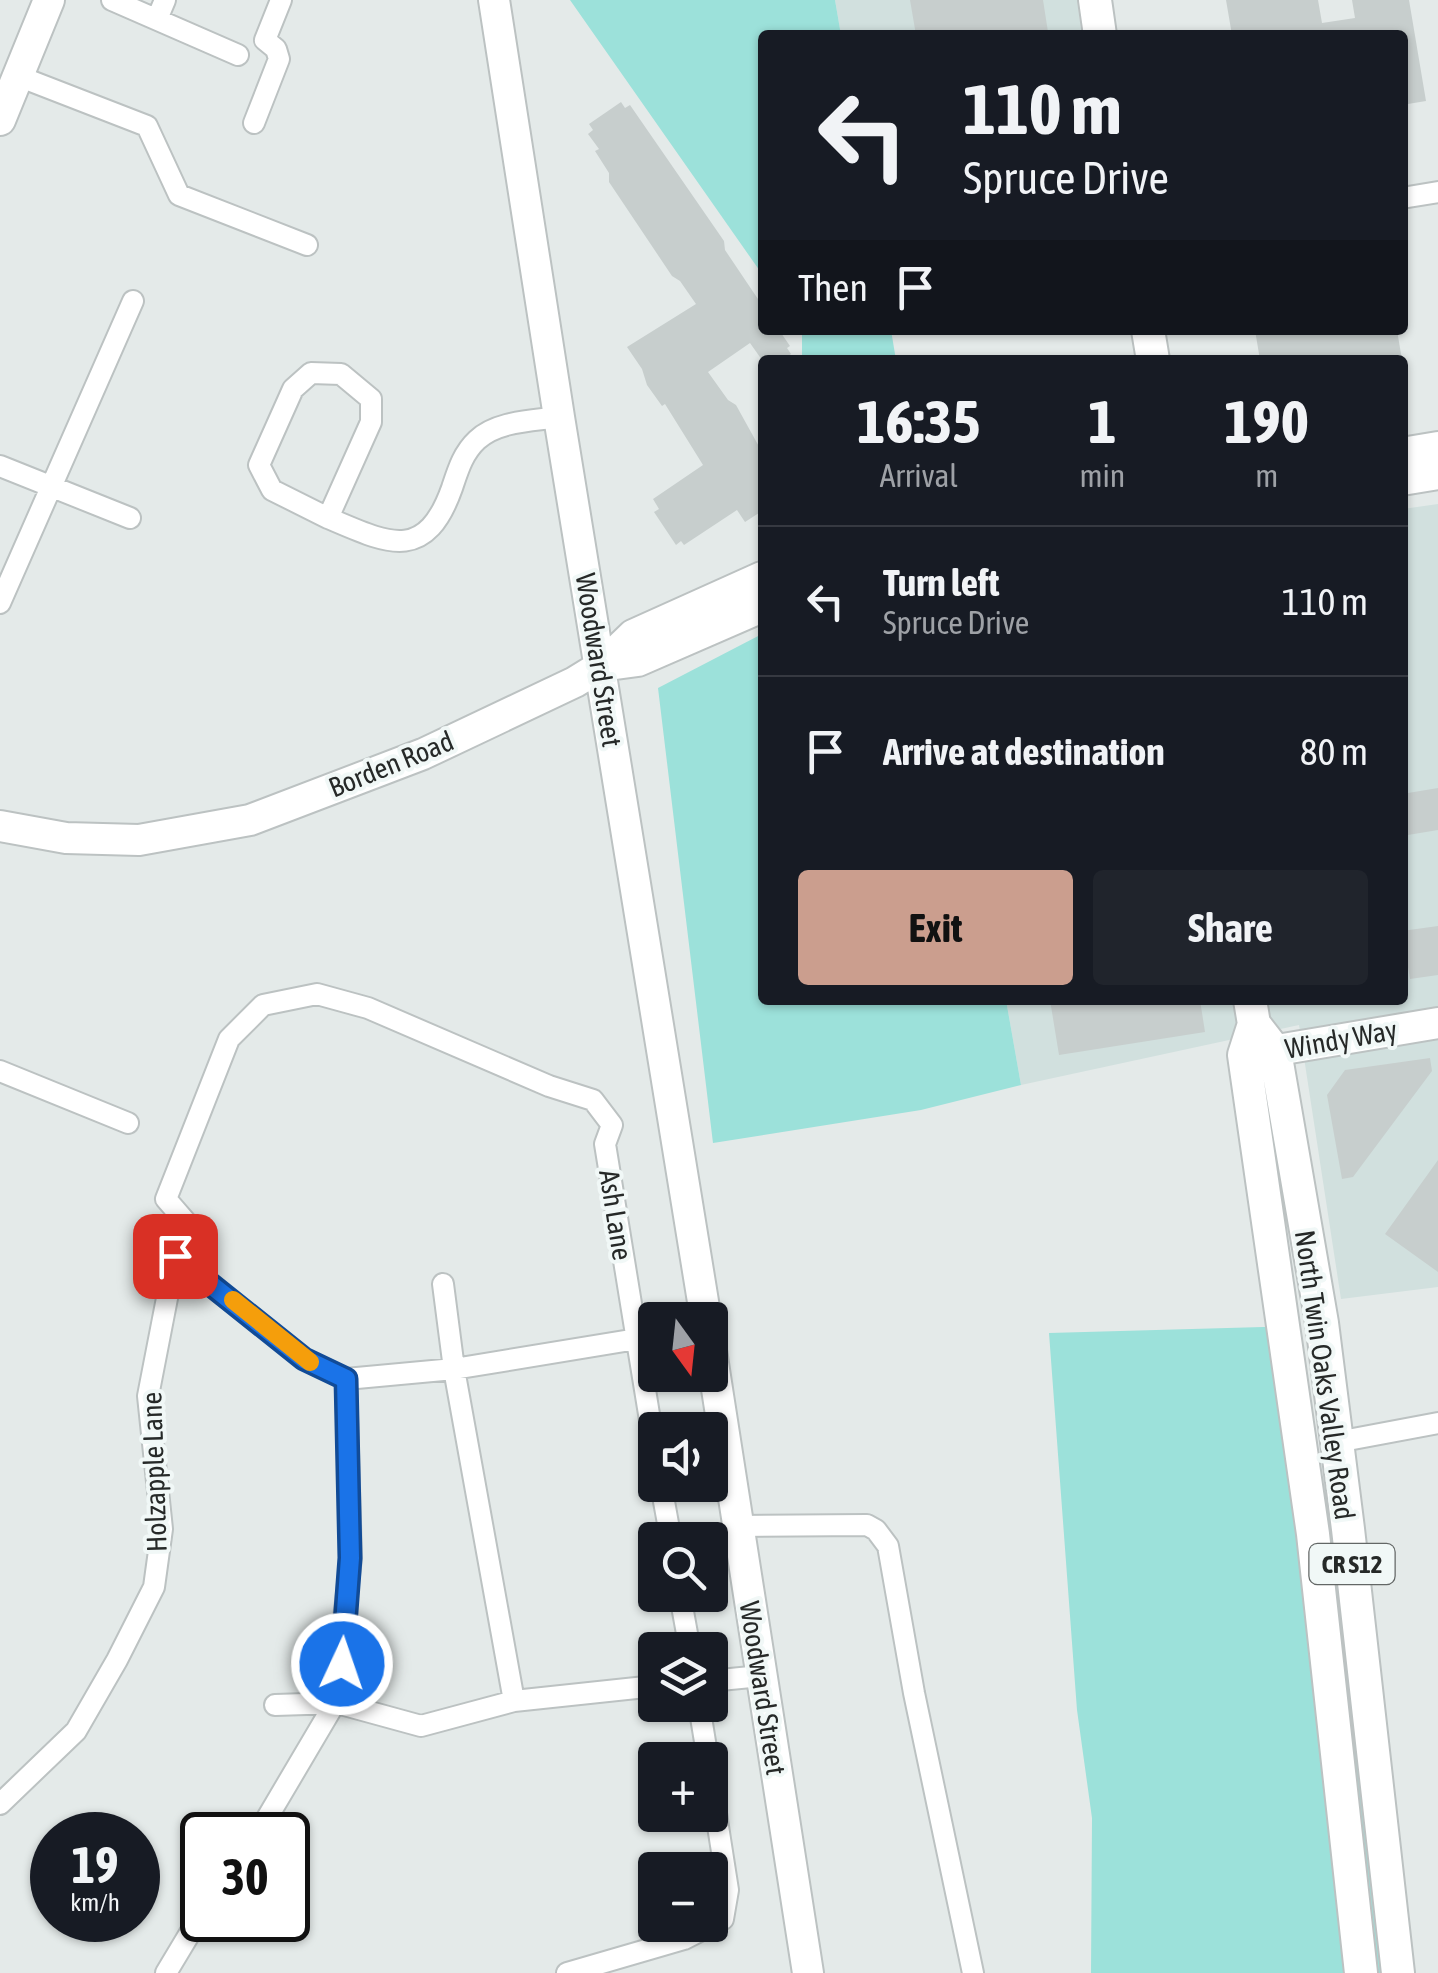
<!DOCTYPE html>
<html lang="en">
<head>
<meta charset="utf-8">
<style>
  :root { --surface:#171b24; --page:#20242c; --text:#f1f3f6; --muted:#9ea1a6; --line:#363941; --accent:#cb9e8e }
  body { margin:0; font-family:"Asap Condensed",sans-serif; background:var(--page); color:var(--text); height:100vh; display:flex; flex-direction:column; font-size:38px; white-space:nowrap }
  * { box-sizing:border-box; margin:0 }
  p { font-size:32px; color:var(--muted) }
  .icon { flex:none; width:55px; height:55px; fill:none; stroke:currentColor; stroke-width:2; stroke-linecap:round; stroke-linejoin:round }
  .map { position:relative; flex:1; overflow:hidden }
  .details { position:absolute; left:758px; top:355px; width:650px; height:650px; display:flex; flex-direction:column; background:var(--surface); border-radius:10px; box-shadow:0 2px 8px #0004 }
  .details>* { flex:none }
  .top-card { position:absolute; left:758px; top:30px; width:650px; height:305px; border-radius:10px; box-shadow:0 2px 8px #0004; background:#171b24; color:var(--text); overflow:hidden }
  .needle { width:65px; rotate:165deg }
  .controls { position:absolute; left:638px; top:1302px; display:grid; gap:20px }
  .controls a { display:grid; place-items:center; width:90px; height:90px; border-radius:10px; background:var(--surface); box-shadow:0 2px 8px #0004; font-size:50px }
  .speed { position:absolute; left:30px; top:1812px; display:flex; gap:20px; font-size:50px; font-weight:700; text-align:center }
  .speed>* { display:grid; place-content:center; width:130px; height:130px; border-radius:50%; background:var(--surface); box-shadow:0 2px 8px #0004; line-height:1 }
  .speed small { font-size:25px; font-weight:400 }
  .speed .limit { border:5px solid #111; border-radius:15px; background:#fff; color:#111 }
  .pin { position:absolute; display:grid; place-items:center; width:85px; height:85px; color:#fff; margin:-42px; border-radius:20px; box-shadow:0 5px 15px #0006 }
  .me { position:absolute; width:110px; margin:-55px; rotate:3deg; stroke-linejoin:round; filter:drop-shadow(0 0 8px #0008) }
  .turn { display:flex; align-items:center; gap:35px; height:210px; padding:0 40px; font-size:45px }
  .turn .icon { width:130px; height:130px; stroke-width:2.5 }
  .turn b { display:block; font-size:70px; line-height:85px }
  .then { display:flex; align-items:center; height:95px; padding:0 40px; background:#0003; gap:20px; font-size:38px }
  .eta { display:flex; justify-content:space-evenly; align-items:center; height:170px; text-align:center }
  .eta b { font-size:60px; font-weight:700; line-height:70px }
  .cta { display:flex; gap:20px; margin-top:auto; padding:20px 40px }
  .cta a { flex:1; height:115px; border-radius:10px; background:var(--accent); color:#111; font-size:40px; font-weight:700; line-height:115px; text-align:center }
  .cta a+a { background:var(--page); color:var(--text) }
  ul { padding:0; list-style:none }
  li { display:flex; align-items:center; gap:30px; height:150px; padding:0 40px; border-top:2px solid var(--line) }
  li div { flex:1 }
  li b { display:block; font-size:38px }
  li em { font-style:normal }
  .map>svg:first-child { display:block }
</style>
</head>
<body>
<div class="map">
<svg width="1438" height="1973" viewBox="0 0 1438 1973">
  <rect width="100%" height="100%" fill="#e4eae9"/>
  <path fill="#d1e0de" d="M835,0H1077L1082,35H841Z
    M1438,504V1287L1341,1299L1299,1025L1021,1085L1006,1000H1402L1403,509Z"/>
  <path fill="#9ce1da" d="M570,0H835L841,35H762V274Z
    M802,330H891L896,360H802Z
    M762,634V1000H1006L1021,1085L921,1110L713,1143L658,688Z
    M1294,1326L1393,1973H1091L1092,1818L1077,1710L1049,1333Z"/>
  <path fill="#c7cecd" d="M910,0H1043L1048,32L916,35Z
    M1226,0H1318L1322,23L1355,18L1352,0H1409L1426,101L1402,105V35H1232Z
    M621,102L625,108L630,105L724,241L725,250L762,305V330H779L790,346L787,348L791,354L783,360H762L750,343L708,372L728,400L736,405L762,452V511L745,522L737,510L684,545L681,541L676,545L654,512L659,509L653,499L703,465L665,404L662,406L647,385L642,369L627,347L696,304L680,281L672,276L609,182V173L595,151L599,149L588,134L593,130L589,124Z
    M1255,330H1397L1402,360H1260Z
    M1438,788V830L1402,836V794Z
    M1438,926V975L1410,979L1402,931Z
    M1050,1000H1200L1205,1032L1059,1055Z
    M1430,1058L1432,1071L1353,1177L1342,1179L1327,1095L1345,1070Z
    M1438,1160V1272L1385,1234Z"/>
  <g fill="none" stroke-linecap="round" stroke-linejoin="round">
    <defs>
      <path id="street" d="M112,0L238,55
        M157,19L165,0
        M18,76L147,126L179,195L307,245
        M254,123L279,59L276,49L265,40L281,0
        M1402,198L1438,192
        M311,373L341,374L371,399V422L328,518L272,490L259,465L293,389Z
        M0,466L130,518
        M328,518C387,543 425,564 452,488C458,470 463,453 477,440C497,421 532,421 559,417
        M0,603L133,301
        M0,1071L128,1123
        M175,1257L304,1359L346,1379L454,1369L655,1336
        M443,1284L454,1369L514,1701
        M1337,1442L1438,1423
        M661,1485L671,1540
        M737,1526L867,1525L876,1530L888,1546L914,1693L973,1973
        M680,1595L690,1650
        M710,1681L761,1676
        M275,1705L337,1703L421,1726L514,1701L655,1686
        M699,1705L708,1760
        M0,1804L76,1731L117,1660L154,1587L162,1529L148,1396L175,1257L192,1229L166,1199L229,1039L263,1005L317,994L368,1008L549,1086L593,1100L612,1125L605,1144L655,1451
        M257,1835L342,1691V1636L351,1558L346,1379
        M166,1973L202,1913
        M567,1973L684,1939L723,1919L728,1890L710,1775"/>
      <path id="secondary" d="M494,0L559,417L706,1320
        M0,120L49,0
        M1402,453L1438,447
        M1402,480L1438,474
        M601,666L633,635L762,577
        M0,826L66,838L139,840L250,820L423,754L575,682L601,666L638,661L762,607
        M1254,1054L1438,1023
        M710,1344L808,1973"/>
      <path id="primary" d="M1095,0L1100,35
        M1148,330L1153,360
        M1250,1000L1254,1024L1275,1051L1322,1323L1348,1529L1398,1973
        M1254,1024L1244,1055L1313,1534L1361,1973"/>
    </defs>
    <use href="#street" stroke="#bcc2c2" stroke-width="24"/>
    <use href="#secondary" stroke="#bcc2c2" stroke-width="34"/>
    <use href="#primary" stroke="#bcc2c2" stroke-width="36"/>
    <use href="#street" stroke="#fff" stroke-width="20"/>
    <use href="#secondary" stroke="#fff" stroke-width="30"/>
    <use href="#primary" stroke="#fff" stroke-width="32"/>
  </g>
  <g fill="none" stroke-linecap="round" stroke-linejoin="round">
    <defs>
      <path id="route" d="M175,1256L304,1359L346,1379L350,1558L342,1664"/>
    </defs>
    <use href="#route" stroke="#114b97" stroke-width="25"/>
    <use href="#route" stroke="#1a73e8" stroke-width="18"/>
    <path stroke="#f59e0b" stroke-width="18" d="M233,1300L310,1362"/>
  </g>
  <g text-anchor="middle" stroke-width="8" stroke-linejoin="round" paint-order="stroke">
    <rect fill="#f1f8f7" stroke="#636766" stroke-width="2.5" x="1309.5" y="1544" width="85" height="40" rx="8"/>
    <g font-size="25" font-weight="bold" fill="#262928">
      <text x="1352" y="1573">CR S12</text>
    </g>
    <g font-size="28" fill="#262928" stroke="#f1f8f7">
      <text transform="translate(599 660) rotate(81)" y="10">Woodward Street</text>
      <text transform="translate(391 764) rotate(-22)" y="10">Borden Road</text>
      <text transform="translate(1341 1039) rotate(-10)" y="10">Windy Way</text>
      <text transform="translate(616 1215) rotate(81)" y="10">Ash Lane</text>
      <text transform="translate(1325 1375) rotate(82)" y="10">North Twin Oaks Valley Road</text>
      <text transform="translate(154 1472) rotate(-92)" y="10">Holzapple Lane</text>
      <text transform="translate(763 1688) rotate(81)" y="10">Woodward Street</text>
    </g>
  </g>
</svg>
<div class="controls">
<a><svg class="needle" viewBox="-14 -14 28 28"><path d="M0-13l5 13h-10z" fill="#e53935"/><path d="M0 13l5-13h-10z" fill="#9ea1a6"/></svg></a>
<a><svg class="icon" aria-label="sound" viewBox="0 0 24 24"><path d="M4 9h4l5-4v14l-5-4H4zM17 9q2 3 0 6"/></svg></a>
<a><svg class="icon" aria-label="search" viewBox="0 0 24 24"><circle cx="10" cy="10" r="6"/><path d="M15 15l6 6"/></svg></a>
<a><svg class="icon" aria-label="layers" viewBox="0 0 24 24"><path d="M12 4l9 5-9 5-9-5zM3 14l9 5 9-5"/></svg></a>
<a>+</a>
<a>−</a>
</div>
<div class="speed"><div>19<small>km/h</small></div><div class="limit">30</div></div>
<div class="pin" style="left:175px;top:1256px;background:#d93025"><svg class="icon" aria-label="arrive" viewBox="0 0 24 24"><path d="M6 21V4h12l-3 4 3 4H6"/></svg></div>
<svg class="me" style="left:342px;top:1664px" viewBox="-20 -20 40 40"><circle r="17" fill="#1a73e8" stroke="#fff" stroke-width="3"/><path d="M0-11L8 9 0 5-8 9z" fill="#fff"/></svg>
<div class="top-card">
<div class="turn"><svg class="icon" aria-label="left" viewBox="0 0 24 24"><path d="M17 20v-9H6M10 6l-5 5 5 5"/></svg><div><b>110 m</b>Spruce Drive</div></div>
<div class="then">Then<svg class="icon" aria-label="arrive" viewBox="0 0 24 24"><path d="M6 21V4h12l-3 4 3 4H6"/></svg></div>
</div>
<section class="details">
<div class="eta">
<div><b>16:35</b><p>Arrival</p></div>
<div><b>1</b><p>min</p></div>
<div><b>190</b><p>m</p></div>
</div>
<ul>
<li><svg class="icon" aria-label="left" viewBox="0 0 24 24"><path d="M17 20v-9H6M10 6l-5 5 5 5"/></svg><div><b>Turn left</b><p>Spruce Drive</p></div><em>110 m</em></li>
<li><svg class="icon" aria-label="arrive" viewBox="0 0 24 24"><path d="M6 21V4h12l-3 4 3 4H6"/></svg><div><b>Arrive at destination</b></div><em>80 m</em></li>
</ul>
<div class="cta"><a>Exit</a><a>Share</a></div>
</section>
</div>
</body>
</html>
